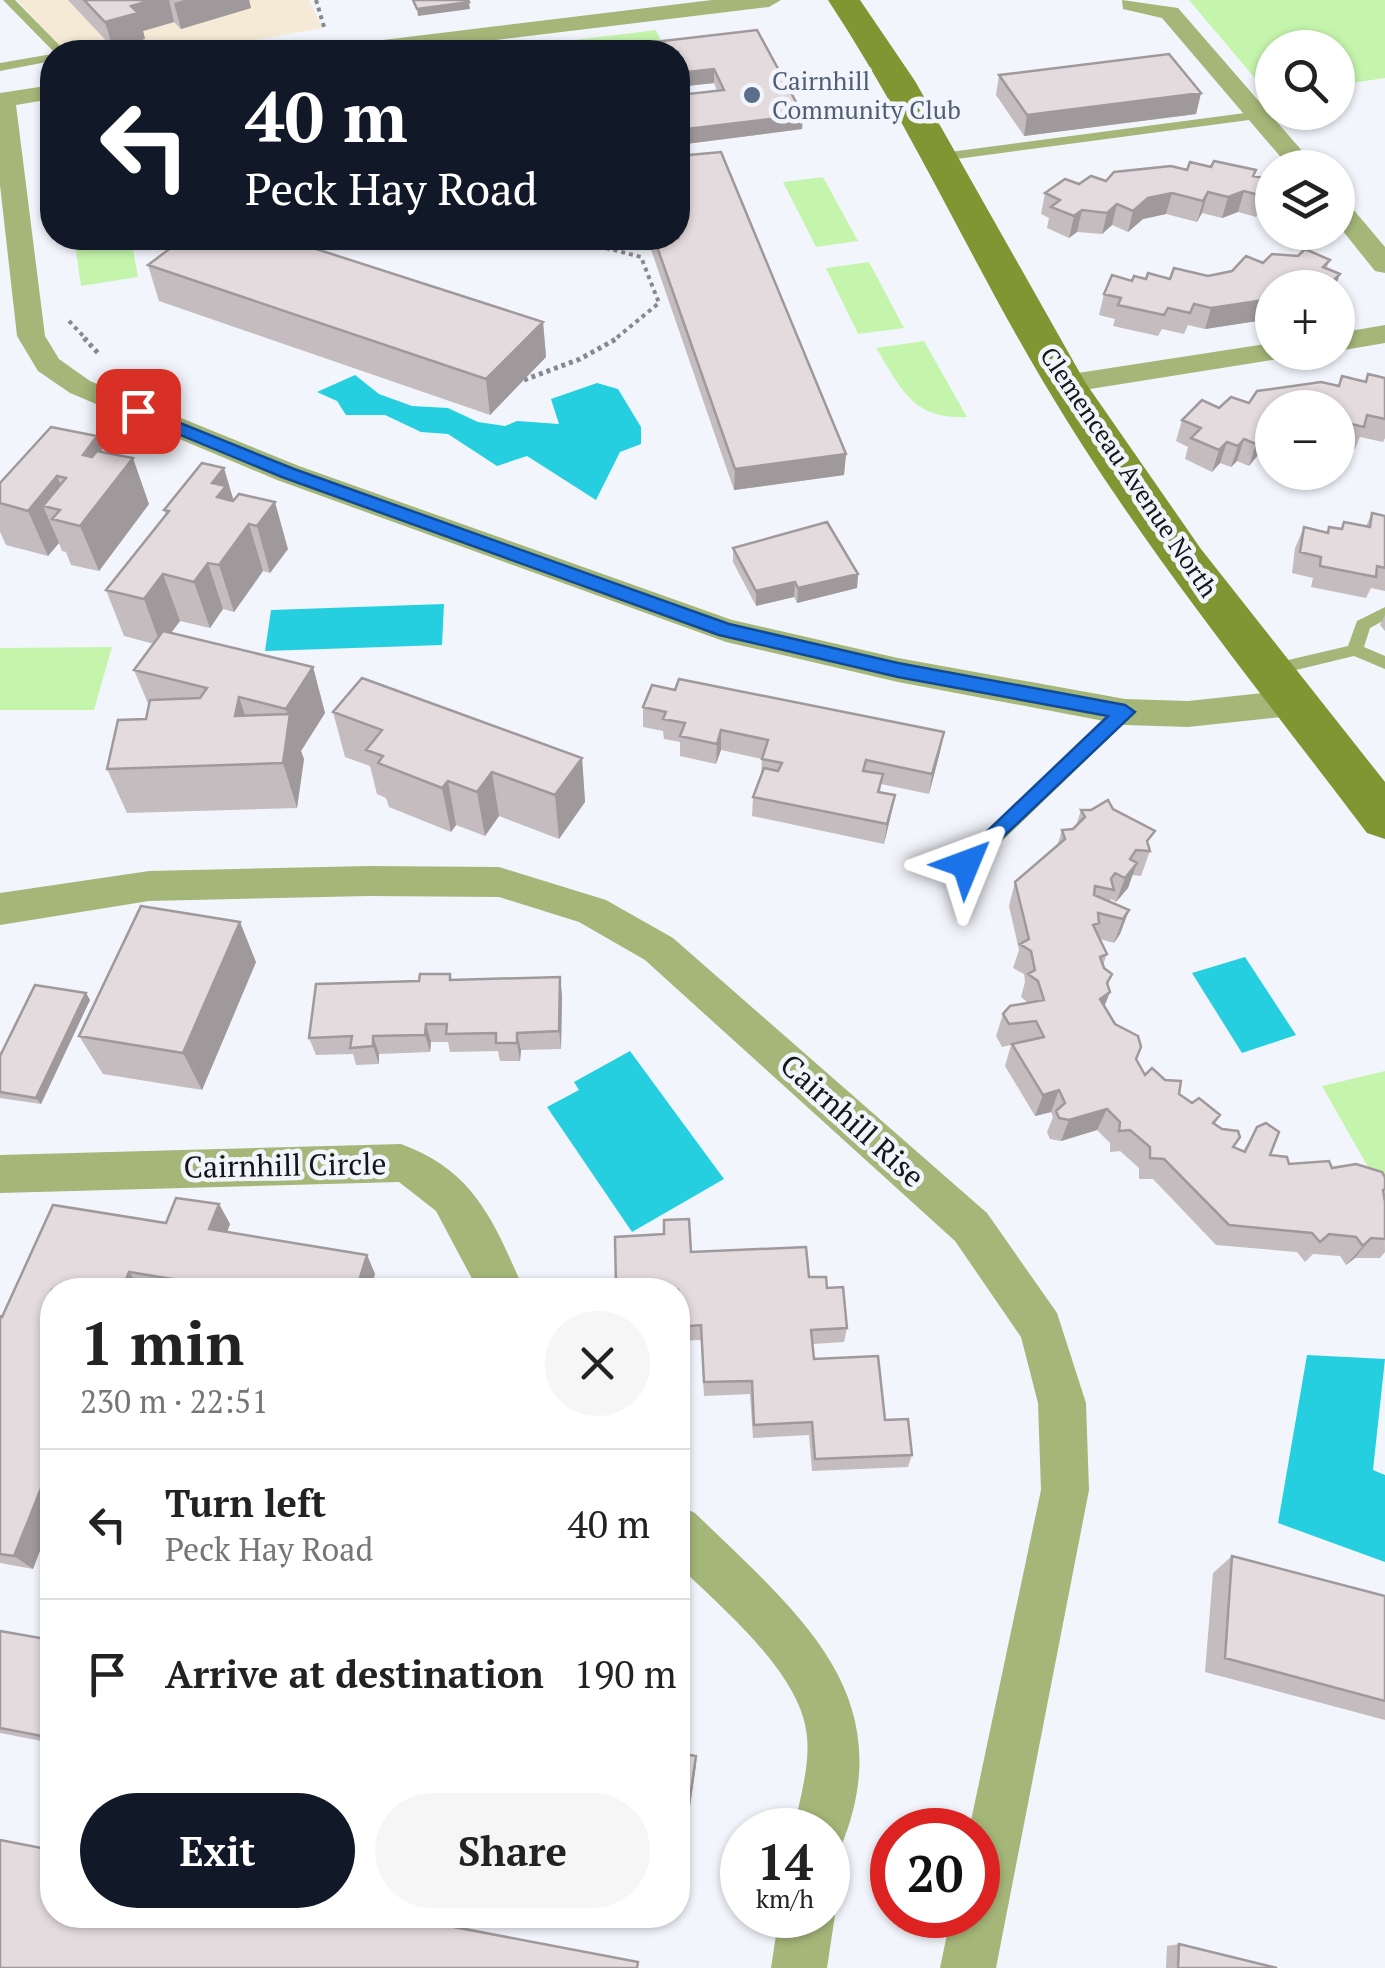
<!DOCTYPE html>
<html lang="en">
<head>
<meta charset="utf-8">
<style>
  :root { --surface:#fff; --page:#f6f6f6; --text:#222; --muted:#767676; --line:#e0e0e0; --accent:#111827 }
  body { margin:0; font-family:"PT Serif",serif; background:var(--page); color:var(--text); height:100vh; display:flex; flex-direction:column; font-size:38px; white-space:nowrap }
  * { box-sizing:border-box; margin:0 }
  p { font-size:32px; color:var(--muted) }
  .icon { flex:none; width:55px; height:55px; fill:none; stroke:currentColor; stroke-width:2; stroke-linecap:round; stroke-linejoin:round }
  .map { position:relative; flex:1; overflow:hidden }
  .details { position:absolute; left:40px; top:1278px; width:650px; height:650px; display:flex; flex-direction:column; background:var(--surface); border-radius:40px; box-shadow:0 2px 8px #0004 }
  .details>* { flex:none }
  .guide { position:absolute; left:40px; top:40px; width:650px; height:210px; border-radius:40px; box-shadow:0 2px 8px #0004; background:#111827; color:#fff; overflow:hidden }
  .fabs { position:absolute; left:1255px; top:30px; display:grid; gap:20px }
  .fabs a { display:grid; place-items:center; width:100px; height:100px; border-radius:50%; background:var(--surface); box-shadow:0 2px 8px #0004; font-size:50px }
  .speed { position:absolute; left:720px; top:1808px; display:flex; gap:20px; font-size:50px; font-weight:700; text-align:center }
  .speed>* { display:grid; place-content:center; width:130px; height:130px; border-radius:50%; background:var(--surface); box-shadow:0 2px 8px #0004; line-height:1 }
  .speed small { font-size:25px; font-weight:400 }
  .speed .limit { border:15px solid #d22; background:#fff; color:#111 }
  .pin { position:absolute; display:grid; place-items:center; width:85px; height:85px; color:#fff; margin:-42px; border-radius:20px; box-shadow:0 5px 15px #0006 }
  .me { position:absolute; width:110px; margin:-55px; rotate:46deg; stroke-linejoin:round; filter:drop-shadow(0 0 8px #0008) }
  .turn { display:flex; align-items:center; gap:35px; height:210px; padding:0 40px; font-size:45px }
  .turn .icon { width:130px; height:130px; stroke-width:2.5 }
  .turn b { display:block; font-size:70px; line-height:85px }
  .round { display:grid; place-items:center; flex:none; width:105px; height:105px; border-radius:52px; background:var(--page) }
  .headline { display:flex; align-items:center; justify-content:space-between; height:170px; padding:0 40px }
  h1 { font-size:60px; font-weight:800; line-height:75px }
  .primary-button { display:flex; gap:20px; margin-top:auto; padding:20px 40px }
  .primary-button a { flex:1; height:115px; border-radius:60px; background:var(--accent); color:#fff; font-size:40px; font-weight:800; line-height:115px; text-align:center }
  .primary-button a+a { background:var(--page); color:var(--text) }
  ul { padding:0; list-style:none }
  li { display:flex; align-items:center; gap:30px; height:150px; padding:0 40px; border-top:2px solid var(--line) }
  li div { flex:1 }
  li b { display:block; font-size:38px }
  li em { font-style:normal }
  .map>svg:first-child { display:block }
</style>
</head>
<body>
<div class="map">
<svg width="1385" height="1968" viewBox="0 0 1385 1968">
  <rect width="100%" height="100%" fill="#f3f5fc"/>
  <path fill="#f5ead5" d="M17,0H309L323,28L185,52H65Z"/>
  <path fill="#c5f5ac" d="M1189,0H1385V78L1338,85V48H1272L1269,95Z
    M656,30L666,52H546L542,44Z
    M823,177L858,241L816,247L783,182Z
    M74,238H131L138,277L81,286Z
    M869,262L904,328L858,334L826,268Z
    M924,341L967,417C912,420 901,388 876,348Z
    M112,647L94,710H0V648Z
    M1385,1071V1197L1322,1086Z"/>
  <path fill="#26cfdf" d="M355,375L379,394L412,406L448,408L478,422L505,426L517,421L559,424L551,399L597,383L618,389L641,427V444L620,452L596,500L527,456L497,466L448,434L421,432L385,415H346L337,401L317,392Z
    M444,604L442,645L265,651L271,610Z
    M1245,957L1296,1035L1242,1053L1192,973Z
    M630,1051L724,1179L632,1232L547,1107L579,1090L574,1082Z
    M1307,1355L1385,1359L1373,1470L1385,1475V1562L1278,1523Z"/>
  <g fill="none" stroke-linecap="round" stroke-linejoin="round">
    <path stroke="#87898d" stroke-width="4" stroke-dasharray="4 4" stroke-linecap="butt" d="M316,0L325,30
      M254,52L307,45
      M567,238L641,257L659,303L614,340
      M69,321L87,340"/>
    <path stroke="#87898d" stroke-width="5" stroke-dasharray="4 4" stroke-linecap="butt" d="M84,338L98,353
      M524,380L580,359L618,338"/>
    <path fill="#a5b679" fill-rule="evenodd" d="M3,0H15L66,52H54Z
      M52,54V61L0,71V63Z
      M1260,111L1266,115L1264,118L942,161L936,157L942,153Z
      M1385,607V620L1370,628L1364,647L1385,656V669L1354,656L1267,677L1258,671L1267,665L1348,646L1357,621Z
      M1125,706L1134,712L1131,717L973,869H959L957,864L959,859L1119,707Z"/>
    <path fill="#a5b679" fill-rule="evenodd" d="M712,0H781L769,7L397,52H330L342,45Z
      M1122,0L1178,8L1317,168H1290L1162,18L1123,9Z
      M52,85V99L16,105L45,336L59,359L90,381L299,466L732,620L898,658L1125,699L1188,701L1291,690L1303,694L1309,703L1303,712L1291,716L1188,727L1125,725L898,682L726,642L277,480L70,393L38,371L17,336L0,185V93Z
      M1338,200L1347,202L1385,247V273L1375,271L1338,225Z
      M1385,325V343L1338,351V333Z
      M1272,343V352H1288L1284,358L1065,393L1050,384L1065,375Z
      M369,866L499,867L606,900L673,938L987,1213L1057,1313L1086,1403L1089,1490L996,1968H940L951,1915H978V1830H969L1041,1490L1038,1403L1021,1337L955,1241L645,960L579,922L499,897L369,896L149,901L0,925V893L149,871Z
      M401,1144C475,1171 494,1222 524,1290H478L436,1211L399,1182L0,1193V1155Z
      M678,1505L695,1513C795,1611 905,1694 840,1849L828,1855V1830H794C799,1800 810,1768 807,1737C802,1673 721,1608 678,1565Z
      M828,1897L835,1915L827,1968H771L779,1915H828Z"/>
    <path fill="#7f9633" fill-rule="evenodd" d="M828,0H860L915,81L1085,382L1201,549L1385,782V839L1367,833C1256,686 1138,542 1044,383C969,257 909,123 828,0Z"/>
  </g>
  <path fill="#c4bcbf" d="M68,0H249L251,8L181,29L174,22L143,31L145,39L113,48Z
    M757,30L803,115L802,129L678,145V89L680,95L717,91L714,83L678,87Z
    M999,75L1201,93L1196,114L1024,136L996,95Z
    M1211,167L1256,170L1254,176L1270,179L1256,217L1238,212L1222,218L1202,213L1197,222L1166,214L1143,219L1128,232L1112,225L1102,234L1077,232L1069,238L1047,228L1049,218L1041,214L1045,193L1079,184Z
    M647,238H678L846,454L844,475L734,490Z
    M1330,260L1326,269L1335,288H1272V310L1264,320L1205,329L1188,325L1184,334L1162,329L1158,336L1113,326L1115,319L1099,315L1104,294L1132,281L1208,276L1263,263Z
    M148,265L543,322L546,357L490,415L159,301Z
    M1342,376L1365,382L1385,378V438L1383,442L1360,437L1355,449L1338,444V408H1272V461L1258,455L1249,466L1237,461L1231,467L1220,463L1212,472L1185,459L1188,447L1176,441L1182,420L1249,403L1338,386Z
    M97,436L103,452L149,504L99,571L71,565L66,552L62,551L59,543L48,556L6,545L0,532V483Z
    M234,500L288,549L270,573L263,571L234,612L223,609L210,628L180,621L171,633L313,667L325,713L301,751L304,759L297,808L127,813L107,769L146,719L149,706L134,670L154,644L124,636L106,590L166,515L164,510Z
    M1372,513L1385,516V591L1371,588L1366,598L1311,587L1313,578L1292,573L1295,548L1304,527L1326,532L1329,527L1341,529L1344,522L1366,526Z
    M733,548L858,574L857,588L797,603L794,597L756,606L733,562Z
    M1385,615V631L1380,625Z
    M643,707L940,752L929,794L881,784L880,793L895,795L884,844L752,816L753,797L761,777L762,759L721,750L716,764L680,756V742L664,739L663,731L643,727Z
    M333,712L582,758L585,802L559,839L499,816L485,836L456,825L451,832L389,807L386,798L377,794L370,766L345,757Z
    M1113,809L1149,848L1150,851L1141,876L1132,875L1128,888L1116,902L1111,899L1110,902L1129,910L1120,934L1114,943L1100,939L1107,954L1103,965L1108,985L1104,1006L1145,1075L1192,1103L1220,1115L1215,1124L1234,1147L1243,1151L1257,1127L1270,1155L1289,1164L1332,1168L1385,1190L1384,1192L1385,1252L1380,1258H1355L1346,1265L1340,1256L1313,1254L1305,1262L1297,1252L1216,1245L1153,1179H1139V1168L1120,1151L1110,1152V1143L1097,1130L1061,1141L1050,1139L1047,1132L1053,1117L1051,1112L1035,1116L1005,1066L1011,1045L1002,1047L996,1036L1003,1014L1028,1003L1021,997L1025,982L1024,974L1013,968L1019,950L1009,906L1015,882L1057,847L1062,830L1073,829L1076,826L1081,810Z
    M256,962L202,1090L103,1074L79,1036Z
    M450,974L452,980L560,977L562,996L561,1049L521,1050L520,1061H500L498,1051L450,1052L448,1042H431L430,1052L379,1054V1064L356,1065L353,1054L316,1055L309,1038L419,981Z
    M86,993L90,1000L41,1104L0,1098V1056Z
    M219,1204L230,1224L227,1232L367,1255L375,1274L370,1290H52V1519L33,1569L0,1563V1316L2,1317L166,1223Z
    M615,1237L809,1277L827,1288L847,1328L844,1342L813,1344L814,1359L885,1420L912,1455L908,1467L812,1471L809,1435L753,1438L750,1394L704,1396L701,1340L678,1341V1290H616Z
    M1232,1556L1385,1596V1720L1205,1672L1213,1573Z
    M0,1631L52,1640V1743L0,1733Z
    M1179,1944L1277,1968H1166L1167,1946Z"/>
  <path fill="#a0999b" d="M152,0H169L174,22L143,31L145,39L113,48L105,22L131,6Z
    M184,0H249L251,8L181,29L174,3Z
    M469,2L470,9L418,16L417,9Z
    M714,69V83L678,87V73Z
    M1201,93L1196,114L1024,136L1027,115Z
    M803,115L802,129L678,145V130Z
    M1270,179L1264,201L1256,217L1263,196Z
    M1244,191L1238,212L1222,218L1228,197Z
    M1208,192L1202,213L1197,222L1203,201Z
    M1172,193L1166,214L1143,219L1128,232L1133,211L1148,198Z
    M1117,204L1112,225L1102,234L1107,213Z
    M1082,210L1077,232L1069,238L1074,216Z
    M1340,274L1335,288H1326Z
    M1272,298V310L1264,320L1205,329L1211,308Z
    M543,322L546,357L490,415L486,379Z
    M1266,433L1258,455L1249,466L1256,444Z
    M97,436L114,482L133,458L149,504L99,571L80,526L83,455Z
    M1244,439L1237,461L1231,467L1238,446Z
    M1227,442L1220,463L1212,472L1219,450Z
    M846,454L844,475L734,490L735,469Z
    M224,468L238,515L231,544L212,483Z
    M57,476L76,522L60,510L43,506L59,543L48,556L28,511Z
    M275,502L288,549L270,573L257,526Z
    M249,524L263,571L234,612L219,565Z
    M208,563L223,609L210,628L194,582Z
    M163,574L180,621L161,646L144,599Z
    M858,574L857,588L797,603L798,588Z
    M795,582L794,597L756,606V591Z
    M313,667L325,713L301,751L304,759L297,808L283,763L289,720L286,709Z
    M239,697L254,742L235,716Z
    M721,730V750L716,764L717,744Z
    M944,732L940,752L929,794L932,774Z
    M582,758L585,802L559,839L555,795Z
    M492,772L499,816L485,836L477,792Z
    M448,781L456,825L451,832L442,788Z
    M895,795L891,815L884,844L887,824Z
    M1137,863L1128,888L1116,902L1125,878Z
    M1129,910L1120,934L1114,943L1123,919Z
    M240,922L256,962L202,1090L183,1053Z
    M1112,974L1103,997L1110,992L1101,1015L1091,1022Z
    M560,977L562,996L561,1049L559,1031Z
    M86,993L90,1000L41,1104L36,1098Z
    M426,1024L431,1042L430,1052L425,1035Z
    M517,1033L521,1050L520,1061L517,1043Z
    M373,1036L379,1054V1064L373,1046Z
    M1059,1090L1051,1112L1035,1116L1043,1095Z
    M1107,1109L1097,1130L1061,1141L1069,1120Z
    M219,1204L230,1224L221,1249L209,1229Z
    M1371,1238L1355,1258L1346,1265L1363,1246Z
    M367,1255L375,1274L370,1290H356Z
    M129,1272L142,1290H122Z
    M52,1461V1519L33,1569L14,1556Z
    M696,1756V1764L682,1860V1854Z"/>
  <path fill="#e4dbde" stroke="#a0999b" stroke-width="2.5" d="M84,0H152L131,6L138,13L105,22Z
    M413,0H468L469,2L417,9Z
    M757,30L803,115L678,130V89L680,95L724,90L714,69L678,73V52H568Z
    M1169,54L1201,93L1027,115L999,75Z
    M721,152L846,454L735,469L654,238H678V156Z
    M1214,161L1256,170L1253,176L1270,179L1263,196L1244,191L1228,197L1208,192L1203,201L1172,193L1148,198L1133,211L1117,204L1107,213L1082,210L1074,216L1051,207L1060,200L1045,193L1065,179L1079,184L1091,176L1106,181L1114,172L1171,166L1187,170L1190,162L1211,167Z
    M184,238H282L543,322L486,379L148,265Z
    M1305,249L1330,260L1323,267L1340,274L1326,288H1314L1307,285L1304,288H1272L1271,299L1211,308L1194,304L1190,313L1168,308L1164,315L1118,305L1121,298L1104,294L1112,275L1132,281L1134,276L1146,279L1148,273L1170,279L1174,268L1208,276L1232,271L1246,256L1263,263L1272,254L1298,256Z
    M1368,374L1385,378V419L1367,415L1364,427L1338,421V408H1272V436L1266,433L1256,444L1244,439L1238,446L1227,442L1219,450L1191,438L1201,428L1182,420L1202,400L1219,408L1231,397L1249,403L1257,391L1321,382L1339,386L1342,376L1366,382Z
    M51,427L97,436L83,455L92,457L97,451L133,458L80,526L52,519L60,510L43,506L66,478L57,476L28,511L0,503V483Z
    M202,463L224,468L212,483L226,486L217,497L233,501L239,494L275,502L257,526L249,524L219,565L208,563L194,582L163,574L144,599L106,590L169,511L164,510Z
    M1372,513L1385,516V568L1377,566L1376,577L1320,566L1321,557L1300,552L1304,527L1328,533L1329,527L1342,529L1344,522L1370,527Z
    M827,522L858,574L798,588L795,582L756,591L733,548Z
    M163,631L313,667L286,709L239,697L235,716L290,714L283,763L107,769L118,720L146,719L150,700L200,698L207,688L134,670Z
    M362,678L582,758L555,795L492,772L477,792L448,781L442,788L378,763L383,756L366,750L382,730L333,712Z
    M679,679L944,732L932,774L866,760L863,771L883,774L878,792L895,795L887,824L753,797L764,768L778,771L782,763L762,759L768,740L721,730L717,744L680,736L685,723L663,719L666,712L643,707L652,685L675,690Z
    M1108,800L1113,809L1155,831L1147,841L1150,851L1136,850L1130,859L1137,863L1125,878L1115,873L1111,879L1114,890L1095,886L1094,895L1129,910L1123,919L1098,913L1099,923L1093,925L1107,954L1100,957L1104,968L1112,974L1107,983L1110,992L1100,999L1115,1024L1138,1036L1141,1047L1136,1059L1145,1075L1152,1068L1165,1080L1181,1081L1179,1094L1192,1103L1199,1098L1220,1115L1213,1123L1222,1129L1238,1131L1240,1137L1233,1147L1245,1152L1257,1127L1266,1123L1279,1132L1270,1155L1287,1157L1289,1164L1329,1161L1332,1168L1356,1164L1382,1172L1385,1177V1189L1383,1190L1385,1202V1239L1371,1238L1363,1246L1356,1237L1329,1234L1320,1242L1312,1233L1229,1225L1164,1159L1150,1158V1147L1130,1130L1119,1131L1120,1122L1107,1109L1069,1120L1059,1118L1056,1111L1065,1103L1059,1090L1043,1095L1012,1044L1044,1037L1036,1021L1009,1024L1003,1014L1010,1006L1044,1000L1038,981L1028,974L1035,970L1031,951L1020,944L1029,939L1015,882L1065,839L1062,830L1073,829L1085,817L1081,810H1091Z
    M141,906L240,922L183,1053L79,1036Z
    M420,974H450V980L560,977L559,1031L517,1033V1043H496V1033L446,1034L447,1024H426L425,1035L373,1036V1046L350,1048L352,1036L309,1038L316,984L419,981Z
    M35,985L86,993L36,1098L0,1092V1056Z
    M176,1198L219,1204L209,1229L367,1255L356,1290H239L129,1272L122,1290H52V1461L14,1556L0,1554V1316L2,1317L53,1205L166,1223Z
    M689,1219L691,1252L806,1247L809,1277H826L827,1288L843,1287L847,1328L811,1330L814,1359L878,1356L885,1420L908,1419L912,1455L815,1459L812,1422L754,1425L752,1381L704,1382L701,1325L678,1327V1290H649V1283L616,1286L615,1237L664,1234V1220Z
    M1232,1556L1385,1596V1701L1225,1658Z
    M0,1631L52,1640V1738L0,1728Z
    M678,1753L696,1756L682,1854H678Z
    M0,1840L52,1850V1915H391L638,1962L637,1968H0Z
    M1179,1944L1277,1968H1178Z"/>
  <path fill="#1a73e8" stroke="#114b97" stroke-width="2.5" d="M138,406L294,469L729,624L898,663L1125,705L1135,712L966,872L955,864L959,858L1108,716L898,677L719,635L282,477L132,415L129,411Z"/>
  <circle fill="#5c6f8a" stroke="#f3f5fc" stroke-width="4" cx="752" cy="95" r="10"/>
  <g text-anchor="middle" stroke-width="9" stroke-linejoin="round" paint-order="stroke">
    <g font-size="25" fill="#4e5e75" stroke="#f3f5fc" text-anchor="start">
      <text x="772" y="90">Cairnhill<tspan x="772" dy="29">Community Club</tspan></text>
    </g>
    <g font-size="25" fill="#151618" stroke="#f3f5fc">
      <text transform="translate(1129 472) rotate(56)" y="9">Clemenceau Avenue North</text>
    </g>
    <g font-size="30" fill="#151618" stroke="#f3f5fc">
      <text transform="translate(852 1121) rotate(42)" y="10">Cairnhill Rise</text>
      <text transform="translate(285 1166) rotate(-1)" y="10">Cairnhill Circle</text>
    </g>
  </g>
</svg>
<div class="fabs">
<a><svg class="icon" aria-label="search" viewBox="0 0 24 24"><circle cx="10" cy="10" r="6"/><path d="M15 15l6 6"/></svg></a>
<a><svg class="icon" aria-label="layers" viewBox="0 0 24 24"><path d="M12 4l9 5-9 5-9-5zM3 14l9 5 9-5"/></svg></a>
<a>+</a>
<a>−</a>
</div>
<div class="speed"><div>14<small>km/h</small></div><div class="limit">20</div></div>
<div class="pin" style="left:138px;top:411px;background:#d93025"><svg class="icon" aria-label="arrive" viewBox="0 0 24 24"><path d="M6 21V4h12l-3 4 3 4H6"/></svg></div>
<svg class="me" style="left:966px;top:864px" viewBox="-20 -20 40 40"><path d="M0-17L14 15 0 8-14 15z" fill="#1a73e8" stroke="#fff" stroke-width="4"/></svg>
<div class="guide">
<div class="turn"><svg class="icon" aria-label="left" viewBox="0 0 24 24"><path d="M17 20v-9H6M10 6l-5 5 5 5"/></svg><div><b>40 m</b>Peck Hay Road</div></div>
</div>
<section class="details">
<div class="headline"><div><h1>1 min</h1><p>230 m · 22:51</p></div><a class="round"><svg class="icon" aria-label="close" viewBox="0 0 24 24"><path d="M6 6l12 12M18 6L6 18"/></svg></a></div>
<ul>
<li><svg class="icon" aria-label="left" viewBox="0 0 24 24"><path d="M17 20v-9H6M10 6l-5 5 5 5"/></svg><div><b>Turn left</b><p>Peck Hay Road</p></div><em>40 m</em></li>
<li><svg class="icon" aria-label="arrive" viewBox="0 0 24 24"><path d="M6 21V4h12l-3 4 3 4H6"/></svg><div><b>Arrive at destination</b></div><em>190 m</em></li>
</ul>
<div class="primary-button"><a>Exit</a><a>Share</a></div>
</section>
</div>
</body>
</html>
